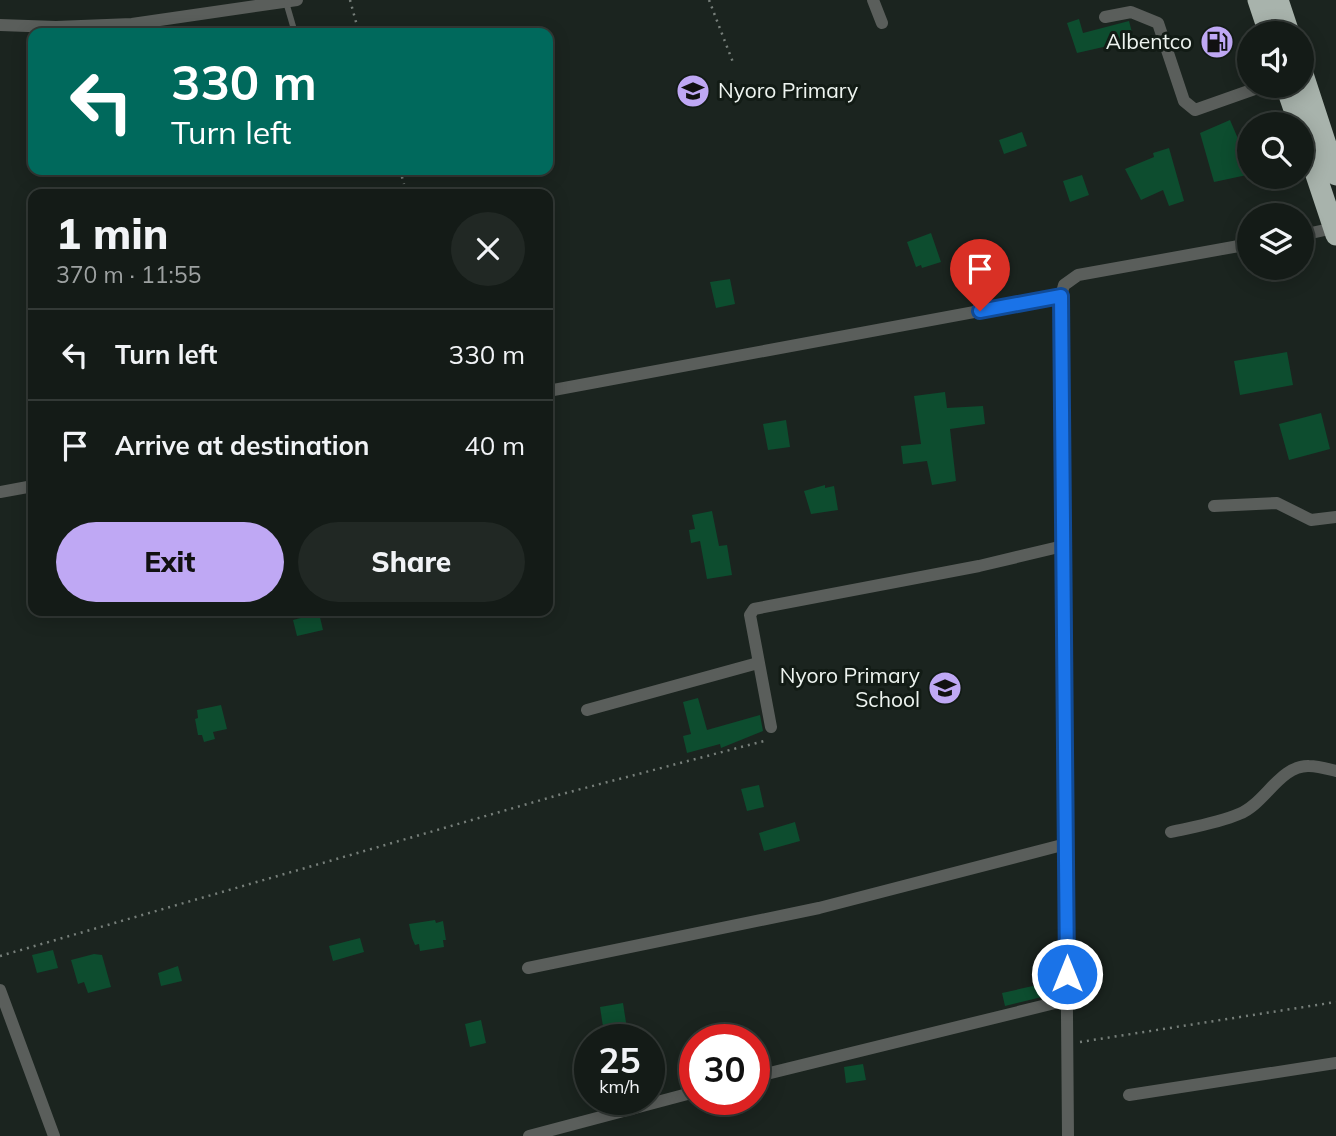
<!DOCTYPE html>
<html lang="en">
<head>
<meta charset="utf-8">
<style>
  :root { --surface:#141b17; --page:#212824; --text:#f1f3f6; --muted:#9da1a1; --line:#333936; --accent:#bfa8f4 }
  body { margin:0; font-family:Mulish,sans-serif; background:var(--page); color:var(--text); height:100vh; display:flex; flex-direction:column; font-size:26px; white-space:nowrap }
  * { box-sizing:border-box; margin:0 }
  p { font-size:23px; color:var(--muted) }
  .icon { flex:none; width:38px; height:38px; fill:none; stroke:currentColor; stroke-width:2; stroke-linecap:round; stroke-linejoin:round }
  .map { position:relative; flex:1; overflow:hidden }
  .details { position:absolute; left:28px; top:189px; width:525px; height:427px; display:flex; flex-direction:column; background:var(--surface); border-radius:14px; box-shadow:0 4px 18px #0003,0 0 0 2px var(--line) }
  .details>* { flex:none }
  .hud { position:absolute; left:28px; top:28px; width:525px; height:147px; border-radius:14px; box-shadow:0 4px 18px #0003,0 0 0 2px var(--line); background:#00695c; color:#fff; overflow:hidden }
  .tools { position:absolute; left:1237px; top:21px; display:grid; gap:14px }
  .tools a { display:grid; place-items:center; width:77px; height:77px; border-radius:50%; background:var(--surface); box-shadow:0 4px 18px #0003,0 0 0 2px var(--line); font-size:35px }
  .speed { position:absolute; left:574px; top:1024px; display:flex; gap:14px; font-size:35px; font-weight:700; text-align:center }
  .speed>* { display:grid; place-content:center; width:91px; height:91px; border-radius:50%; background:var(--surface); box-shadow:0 4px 18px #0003,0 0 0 2px var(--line); line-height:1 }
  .speed small { font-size:18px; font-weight:400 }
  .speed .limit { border:10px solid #d22; background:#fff; color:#111 }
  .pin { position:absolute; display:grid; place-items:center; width:60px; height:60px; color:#fff; margin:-72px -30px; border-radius:50% 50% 50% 0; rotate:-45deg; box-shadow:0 0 7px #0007 }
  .pin .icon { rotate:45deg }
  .me { position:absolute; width:77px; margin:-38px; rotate:0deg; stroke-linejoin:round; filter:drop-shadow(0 0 5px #0008) }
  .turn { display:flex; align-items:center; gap:24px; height:147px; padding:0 28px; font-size:32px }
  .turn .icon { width:91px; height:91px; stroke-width:2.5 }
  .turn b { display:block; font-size:49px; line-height:60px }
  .round { display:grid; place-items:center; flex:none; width:74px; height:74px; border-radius:37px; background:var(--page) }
  .summary { display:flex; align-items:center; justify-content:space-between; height:119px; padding:0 28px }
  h1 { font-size:42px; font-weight:800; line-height:52px }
  .button { display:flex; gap:14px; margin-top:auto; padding:14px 28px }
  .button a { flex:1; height:80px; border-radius:42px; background:var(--accent); color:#111; font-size:28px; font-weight:800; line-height:80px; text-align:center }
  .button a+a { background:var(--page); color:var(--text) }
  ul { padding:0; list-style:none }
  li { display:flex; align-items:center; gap:21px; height:91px; padding:0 28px; border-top:2px solid var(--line) }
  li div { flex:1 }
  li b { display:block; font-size:26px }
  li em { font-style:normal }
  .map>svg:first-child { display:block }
</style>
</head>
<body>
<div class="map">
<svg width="1336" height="1136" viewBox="0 0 1336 1136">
  <rect width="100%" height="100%" fill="#1b241f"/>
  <path fill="#0d4d2f" d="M1079,19L1083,33L1129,21L1134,40L1077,53L1067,23Z
    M1230,120L1239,141L1247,175L1214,182L1200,133Z
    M1022,132L1027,146L1004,154L999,140Z
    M1169,148L1184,201L1169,206L1163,190L1141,200L1125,169L1154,157L1153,153Z
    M1082,175L1089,195L1070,202L1063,181Z
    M931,233L941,262L922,268L921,265L916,267L907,242Z
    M730,279L735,304L716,308L710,282Z
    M1287,352L1293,385L1240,395L1234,361Z
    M945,392L947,408L983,406L985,424L950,429L956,481L932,485L927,461L903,464L901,446L921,444L914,396Z
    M1321,413L1330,449L1289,460L1279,424Z
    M786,420L790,447L768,450L763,424Z
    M825,485V488L834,486L838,510L811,514L804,491Z
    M712,511L719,546L727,545L732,575L707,579L700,541L691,543L689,530L695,529L692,515Z
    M319,613L323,630L297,636L293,620Z
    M698,698L707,730L760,715L763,731L721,748L720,744L687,753L683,736L691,734L683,702Z
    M221,705L227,729L213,732L215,739L204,742L202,735H198L195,719L198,718L197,710Z
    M759,785L764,807L747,811L741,789Z
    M795,822L800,841L764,851L759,833Z
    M435,920L436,923L443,921L446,940H443L444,947L420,951L419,944L415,945L412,938L409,924Z
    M360,938L364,952L333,961L329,946Z
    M53,950L58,968L37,973L32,955Z
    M94,954L102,955L111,987L88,993L84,982L78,984L71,960Z
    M178,966L182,981L161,986L158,973Z
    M1055,981L1058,993L1005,1006L1002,993Z
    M623,1003L627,1029L604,1033L600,1007Z
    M481,1020L486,1043L470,1047L465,1024Z
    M863,1064L866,1080L846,1083L844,1067Z"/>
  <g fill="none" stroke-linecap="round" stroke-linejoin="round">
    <path stroke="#777f7a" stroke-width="2.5" stroke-dasharray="2 5" stroke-linecap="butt" d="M350,0L359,33
      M709,0L734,65
      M400,170L404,184
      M0,956L562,794L768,740
      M1080,1042L1336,1002"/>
    <path stroke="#5a5e5b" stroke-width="6" d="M286,2L295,33"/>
    <path stroke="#5a5e5b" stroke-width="12" d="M873,0L882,23
      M1105,17L1131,12L1158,23L1184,101L1195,110L1263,86
      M0,25L56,27L132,24L297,0
      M1302,235L1334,228
      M548,391L1061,296
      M0,492L33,486
      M1214,506L1277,503L1311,520L1336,517
      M587,710L758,663
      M771,727L750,615L754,609L979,566L1063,546
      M1171,832C1193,827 1218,823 1239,814C1265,804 1280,765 1309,766C1318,766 1328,769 1336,771
      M528,968L819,908L1066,844
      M0,990L54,1136
      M754,1077L1067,1000
      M1129,1095L1336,1063
      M529,1136L695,1092
      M1068,1136L1061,296L1064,285L1078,275L1250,244"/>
    <path stroke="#a8b3ac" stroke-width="21" d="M1258,0L1269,33
      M1278,0L1289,33
      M1302,71L1336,175
      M1286,86L1299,124
      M1302,133L1336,235"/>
  </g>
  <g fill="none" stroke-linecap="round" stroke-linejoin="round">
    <defs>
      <path id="route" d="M980,311L1061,296L1067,974"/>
    </defs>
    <use href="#route" stroke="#114b97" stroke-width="18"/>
    <use href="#route" stroke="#1a73e8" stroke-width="12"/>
  </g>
  <defs>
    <symbol id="fuel-disc" viewBox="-11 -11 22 22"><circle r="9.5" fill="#bfa8f4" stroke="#121b15"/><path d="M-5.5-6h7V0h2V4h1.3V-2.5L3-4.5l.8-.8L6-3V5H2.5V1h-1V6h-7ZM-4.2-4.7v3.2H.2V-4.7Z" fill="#111"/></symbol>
    <symbol id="school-disc" viewBox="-11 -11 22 22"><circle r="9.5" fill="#bfa8f4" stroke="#121b15"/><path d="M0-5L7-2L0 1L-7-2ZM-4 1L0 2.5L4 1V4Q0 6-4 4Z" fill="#111"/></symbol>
  </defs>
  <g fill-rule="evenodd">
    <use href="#fuel-disc" x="1198" y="23" width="38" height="38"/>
    <use href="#school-disc" x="674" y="72" width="38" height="38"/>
    <use href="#school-disc" x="926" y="669" width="38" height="38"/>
  </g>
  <g text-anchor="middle" stroke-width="6" stroke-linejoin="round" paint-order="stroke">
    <g font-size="21" fill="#eef4f0" stroke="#121b15" text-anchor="end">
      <text x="1192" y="49">Albentco</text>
      <text x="718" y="98" text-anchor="start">Nyoro Primary</text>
      <text x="920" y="683">Nyoro Primary<tspan x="920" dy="24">School</tspan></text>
    </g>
  </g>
</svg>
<div class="tools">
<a><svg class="icon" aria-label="sound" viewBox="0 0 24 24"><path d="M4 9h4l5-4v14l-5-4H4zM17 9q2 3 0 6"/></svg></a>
<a><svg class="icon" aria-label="search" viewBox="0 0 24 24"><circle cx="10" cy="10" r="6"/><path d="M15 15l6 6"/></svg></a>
<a><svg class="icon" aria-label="layers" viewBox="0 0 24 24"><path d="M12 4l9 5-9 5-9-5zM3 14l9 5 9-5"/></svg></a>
</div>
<div class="speed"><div>25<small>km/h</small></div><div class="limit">30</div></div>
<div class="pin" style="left:980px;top:311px;background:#d93025"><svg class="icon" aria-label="arrive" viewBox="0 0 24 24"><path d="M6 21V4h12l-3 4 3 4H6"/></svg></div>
<svg class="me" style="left:1067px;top:974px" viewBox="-20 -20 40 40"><circle r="17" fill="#1a73e8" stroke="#fff" stroke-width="3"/><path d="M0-11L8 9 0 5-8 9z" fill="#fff"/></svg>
<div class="hud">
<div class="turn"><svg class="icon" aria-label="left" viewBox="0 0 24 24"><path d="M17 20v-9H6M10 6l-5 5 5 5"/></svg><div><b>330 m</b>Turn left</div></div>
</div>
<section class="details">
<div class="summary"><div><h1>1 min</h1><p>370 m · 11:55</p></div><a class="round"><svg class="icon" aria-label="close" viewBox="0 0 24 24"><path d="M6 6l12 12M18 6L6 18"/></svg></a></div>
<ul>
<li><svg class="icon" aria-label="left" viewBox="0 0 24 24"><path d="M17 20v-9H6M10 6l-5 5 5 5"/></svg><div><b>Turn left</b></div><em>330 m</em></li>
<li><svg class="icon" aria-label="arrive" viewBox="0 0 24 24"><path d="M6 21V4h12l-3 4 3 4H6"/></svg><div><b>Arrive at destination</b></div><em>40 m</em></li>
</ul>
<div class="button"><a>Exit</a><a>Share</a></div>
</section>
</div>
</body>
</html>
